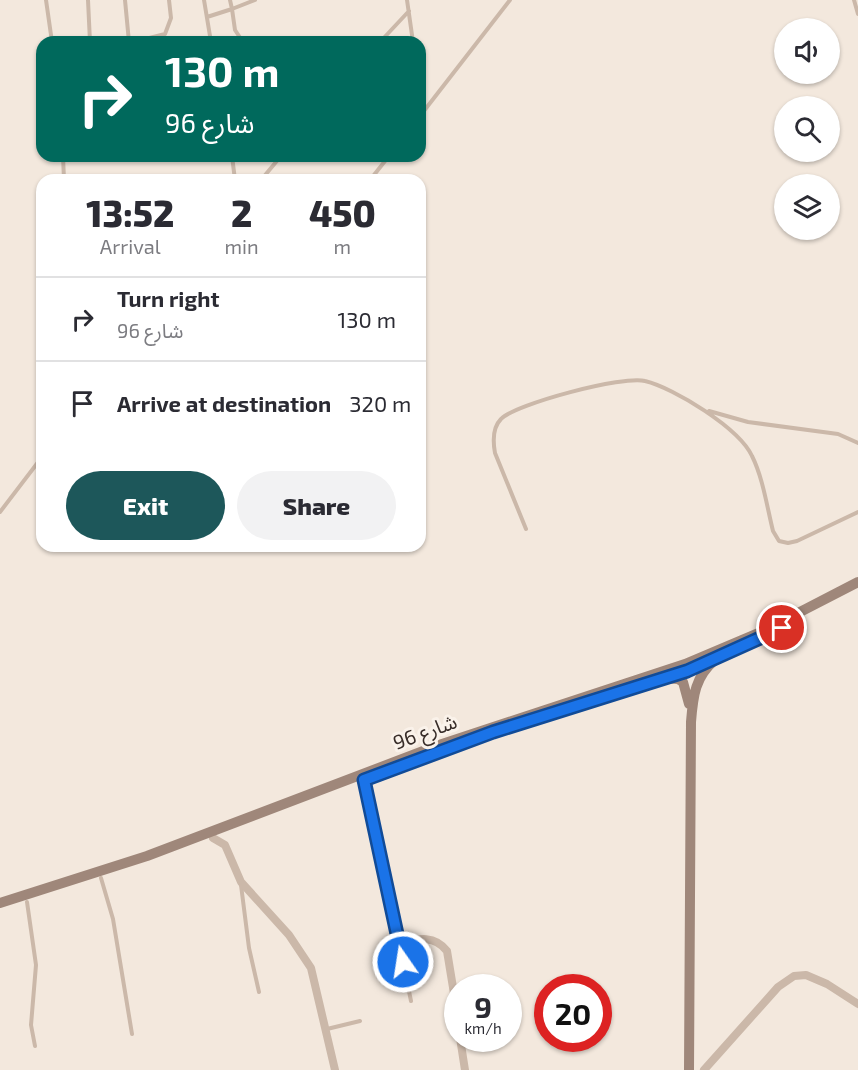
<!DOCTYPE html>
<html lang="en">
<head>
<meta charset="utf-8">
<style>
  :root { --surface:#fff; --page:#f2f2f3; --text:#2b2b33; --muted:#7c7c81; --line:#e1e1e2; --accent:#1d575a }
  body { margin:0; font-family:"Exo 2","Noto Sans Arabic",sans-serif; background:var(--page); color:var(--text); height:100vh; display:flex; flex-direction:column; font-size:22px; white-space:nowrap }
  * { box-sizing:border-box; margin:0 }
  p { font-size:20px; color:var(--muted) }
  .icon { flex:none; width:33px; height:33px; fill:none; stroke:currentColor; stroke-width:2; stroke-linecap:round; stroke-linejoin:round }
  .map { position:relative; flex:1; overflow:hidden }
  .drawer { position:absolute; left:36px; top:174px; width:390px; height:378px; display:flex; flex-direction:column; background:var(--surface); border-radius:18px; box-shadow:0 2px 4px #0004 }
  .drawer>* { flex:none }
  .hud { position:absolute; left:36px; top:36px; width:390px; height:126px; border-radius:18px; box-shadow:0 2px 4px #0004; background:#00695c; color:#fff; overflow:hidden }
  .fabs { position:absolute; left:774px; top:18px; display:grid; gap:12px }
  .fabs a { display:grid; place-items:center; width:66px; height:66px; border-radius:50%; background:var(--surface); box-shadow:0 2px 4px #0004; font-size:30px }
  .speed { position:absolute; left:444px; top:974px; display:flex; gap:12px; font-size:30px; font-weight:700; text-align:center }
  .speed>* { display:grid; place-content:center; width:78px; height:78px; border-radius:50%; background:var(--surface); box-shadow:0 2px 4px #0004; line-height:1 }
  .speed small { font-size:15px; font-weight:400 }
  .speed .limit { border:9px solid #d22; background:#fff; color:#111 }
  .pin { position:absolute; display:grid; place-items:center; width:51px; height:51px; color:#fff; margin:-26px; border:3px solid #fff; border-radius:50%; box-shadow:0 2px 6px #0007 }
  .me { position:absolute; width:66px; margin:-33px; rotate:347deg; stroke-linejoin:round; filter:drop-shadow(0 0 4px #0008) }
  .turn { display:flex; align-items:center; gap:21px; height:126px; padding:0 30px; font-size:27px }
  .turn .icon { width:78px; height:78px; stroke-width:2.5 }
  .turn b { display:block; font-size:42px; line-height:51px }
  .eta { display:flex; justify-content:space-evenly; align-items:center; height:102px; text-align:center }
  .eta b { font-size:36px; font-weight:800; line-height:42px }
  .cta { display:flex; gap:12px; margin-top:auto; padding:12px 30px }
  .cta a { flex:1; height:69px; border-radius:36px; background:var(--accent); color:#fff; font-size:24px; font-weight:800; line-height:69px; text-align:center }
  .cta a+a { background:var(--page); color:var(--text) }
  ul { padding:0; list-style:none }
  li { display:flex; align-items:center; gap:18px; height:84px; padding:0 30px; border-top:2px solid var(--line) }
  li div { flex:1 }
  li b { display:block; font-size:22px }
  li em { font-style:normal }
  .map>svg:first-child { display:block }
</style>
</head>
<body>
<div class="map">
<svg width="858" height="1070" viewBox="0 0 858 1070">
  <rect width="100%" height="100%" fill="#f3e8dd"/>
  <g fill="none" stroke-linecap="round" stroke-linejoin="round">
    <path stroke="#cbb8a9" stroke-width="4" d="M46,0L52,42
      M88,0L90,42
      M125,0L129,42
      M204,0L211,42
      M230,0L232,9L255,0
      M407,0L413,42
      M854,0L858,14
      M207,17L232,9L235,30L243,42
      M134,42L165,34L171,18L169,0
      M380,42L409,11
      M420,116L510,0
      M63,156L64,180
      M232,156L235,180
      M261,180L281,156
      M370,180L389,156
      M709,411L748,422L838,434L858,443
      M0,512L42,457
      M526,529L495,453C493,442 492,428 501,419C515,404 624,375 645,381C674,388 739,428 752,456C763,478 767,507 773,531L779,541L788,543L797,541L858,512
      M101,878L113,919L132,1034
      M241,885L249,948L259,992
      M27,902L36,965L31,1025L35,1046
      M399,943L411,1001
      M327,1029L360,1021"/>
    <path stroke="#cbb8a9" stroke-width="8" d="M364,780L399,943C417,939 434,934 447,951L458,1018
      M213,838L225,845L241,882L289,935L311,968L335,1070
      M460,1038L465,1070
      M704,1070L778,987L794,976L806,975L827,984L858,1004"/>
    <path stroke="#9f877a" stroke-width="10" d="M663,678L678,679L683,682L689,704
      M0,903L147,856L439,745L685,664L763,631L858,582
      M689,1070L691,722C693,696 695,676 716,659"/>
  </g>
  <g fill="none" stroke-linecap="round" stroke-linejoin="round">
    <defs>
      <path id="route" d="M403,962L364,780L493,732L687,671L782,628"/>
    </defs>
    <use href="#route" stroke="#114b97" stroke-width="15"/>
    <use href="#route" stroke="#1a73e8" stroke-width="10"/>
  </g>
  <g text-anchor="middle" stroke-width="6" stroke-linejoin="round" paint-order="stroke">
    <g font-size="20" fill="#382d29" stroke="#faf2ea">
      <text transform="translate(425 732) rotate(-20)" y="7">شارع 96</text>
    </g>
  </g>
</svg>
<div class="fabs">
<a><svg class="icon" aria-label="sound" viewBox="0 0 24 24"><path d="M4 9h4l5-4v14l-5-4H4zM17 9q2 3 0 6"/></svg></a>
<a><svg class="icon" aria-label="search" viewBox="0 0 24 24"><circle cx="10" cy="10" r="6"/><path d="M15 15l6 6"/></svg></a>
<a><svg class="icon" aria-label="layers" viewBox="0 0 24 24"><path d="M12 4l9 5-9 5-9-5zM3 14l9 5 9-5"/></svg></a>
</div>
<div class="speed"><div>9<small>km/h</small></div><div class="limit">20</div></div>
<div class="pin" style="left:782px;top:628px;background:#d93025"><svg class="icon" aria-label="arrive" viewBox="0 0 24 24"><path d="M6 21V4h12l-3 4 3 4H6"/></svg></div>
<svg class="me" style="left:403px;top:962px" viewBox="-20 -20 40 40"><circle r="17" fill="#1a73e8" stroke="#fff" stroke-width="3"/><path d="M0-11L8 9 0 5-8 9z" fill="#fff"/></svg>
<div class="hud">
<div class="turn"><svg class="icon" aria-label="right" viewBox="0 0 24 24"><path d="M7 20v-9h11M14 6l5 5-5 5"/></svg><div><b>130 m</b>شارع 96</div></div>
</div>
<section class="drawer">
<div class="eta">
<div><b>13:52</b><p>Arrival</p></div>
<div><b>2</b><p>min</p></div>
<div><b>450</b><p>m</p></div>
</div>
<ul>
<li><svg class="icon" aria-label="right" viewBox="0 0 24 24"><path d="M7 20v-9h11M14 6l5 5-5 5"/></svg><div><b>Turn right</b><p>شارع 96</p></div><em>130 m</em></li>
<li><svg class="icon" aria-label="arrive" viewBox="0 0 24 24"><path d="M6 21V4h12l-3 4 3 4H6"/></svg><div><b>Arrive at destination</b></div><em>320 m</em></li>
</ul>
<div class="cta"><a>Exit</a><a>Share</a></div>
</section>
</div>
</body>
</html>
